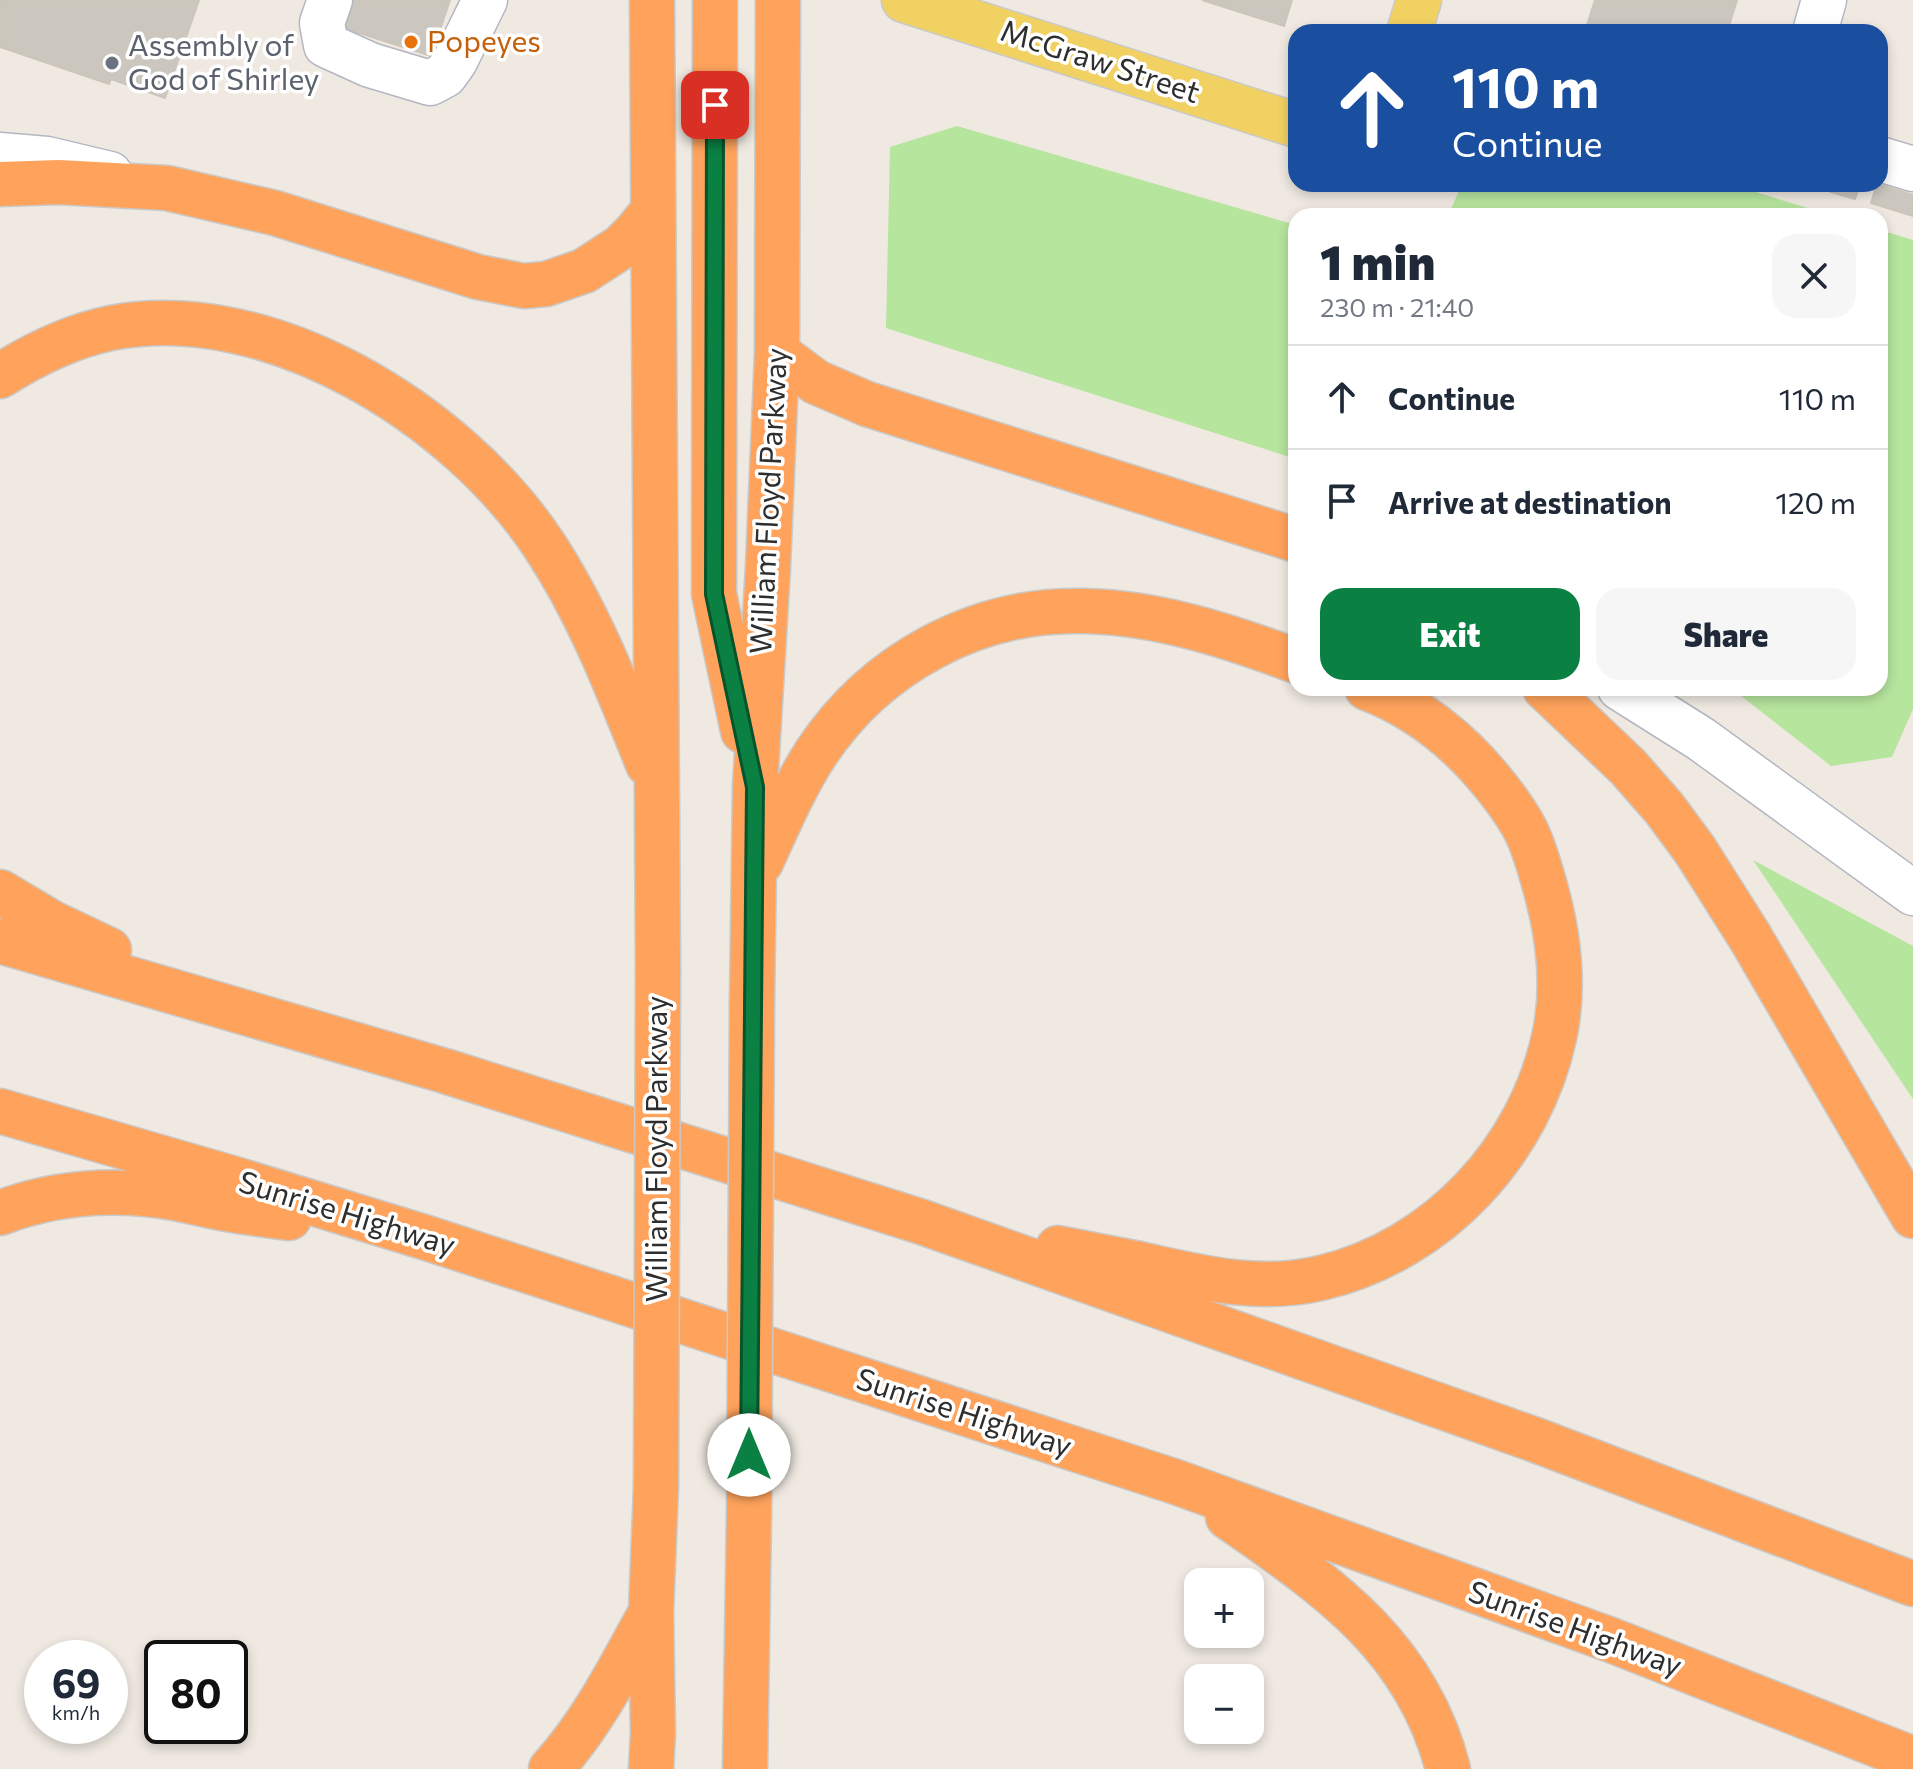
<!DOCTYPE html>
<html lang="en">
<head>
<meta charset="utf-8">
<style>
  :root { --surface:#fff; --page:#f6f6f7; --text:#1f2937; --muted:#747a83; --line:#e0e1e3; --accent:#0b8043 }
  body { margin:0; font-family:Commissioner,sans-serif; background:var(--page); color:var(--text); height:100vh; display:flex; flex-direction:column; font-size:30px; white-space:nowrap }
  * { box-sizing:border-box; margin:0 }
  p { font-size:26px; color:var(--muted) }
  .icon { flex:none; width:44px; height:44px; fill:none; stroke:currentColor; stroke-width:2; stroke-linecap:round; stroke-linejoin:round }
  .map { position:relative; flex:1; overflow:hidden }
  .details { position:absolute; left:1288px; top:208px; width:600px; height:488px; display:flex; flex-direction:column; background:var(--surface); border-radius:24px; box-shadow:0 4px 12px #0003 }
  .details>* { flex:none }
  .hud { position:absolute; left:1288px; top:24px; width:600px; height:168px; border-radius:24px; box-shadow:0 4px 12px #0003; background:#1a4fa0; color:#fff; overflow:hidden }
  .buttons { position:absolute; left:1184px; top:1568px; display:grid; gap:16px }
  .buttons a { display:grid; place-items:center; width:80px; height:80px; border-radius:16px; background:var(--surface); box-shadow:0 4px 12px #0003; font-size:40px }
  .speed { position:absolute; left:24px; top:1640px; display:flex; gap:16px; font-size:40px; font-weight:700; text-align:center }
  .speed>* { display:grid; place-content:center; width:104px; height:104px; border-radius:50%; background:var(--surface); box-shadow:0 4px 12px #0003; line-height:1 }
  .speed small { font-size:20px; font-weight:400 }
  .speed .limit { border:4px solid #111; border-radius:12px; background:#fff; color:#111 }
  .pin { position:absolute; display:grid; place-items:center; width:68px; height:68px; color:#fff; margin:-34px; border-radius:16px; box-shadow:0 4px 12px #0006 }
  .me { position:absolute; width:88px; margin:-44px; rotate:0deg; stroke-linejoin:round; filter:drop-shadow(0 0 6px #0008) }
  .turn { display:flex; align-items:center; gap:28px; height:168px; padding:0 32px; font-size:36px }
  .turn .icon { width:104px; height:104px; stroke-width:2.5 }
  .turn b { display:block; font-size:56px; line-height:68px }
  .round { display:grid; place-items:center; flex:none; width:84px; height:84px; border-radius:24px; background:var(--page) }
  .headline { display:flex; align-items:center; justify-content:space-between; height:136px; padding:0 32px }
  h1 { font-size:48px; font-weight:800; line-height:60px }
  .cta { display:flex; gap:16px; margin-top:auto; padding:16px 32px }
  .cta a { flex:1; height:92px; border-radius:24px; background:var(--accent); color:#fff; font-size:32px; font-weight:800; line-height:92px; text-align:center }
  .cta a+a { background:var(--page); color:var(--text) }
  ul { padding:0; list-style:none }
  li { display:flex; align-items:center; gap:24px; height:104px; padding:0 32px; border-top:2px solid var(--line) }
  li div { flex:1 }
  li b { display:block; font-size:30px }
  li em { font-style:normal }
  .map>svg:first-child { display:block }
</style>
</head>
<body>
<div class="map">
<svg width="1913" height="1769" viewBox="0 0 1913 1769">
  <rect width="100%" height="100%" fill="#efe9e1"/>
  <path fill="#b6e59e" d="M957,126L1296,225V459L886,328L890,147Z
    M1462,184H1729L1834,216H1448Z
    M1880,230L1913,240V709L1892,757L1831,766L1731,688H1880Z
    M1753,860L1913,946V1099Z"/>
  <path fill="#cbc7bf" stroke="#cbc5ba" stroke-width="2" d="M0,0H199L165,98L111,79L109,84L0,47Z
    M350,0H450L431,56L341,27Z
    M1202,0H1292L1284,26Z
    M1595,0H1737L1727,32H1585Z
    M1833,184H1860L1855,199L1831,192Z
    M1877,184L1913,195V216L1871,203Z"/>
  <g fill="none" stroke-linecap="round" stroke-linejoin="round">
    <defs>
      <path id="minor" d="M330,0L322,23L326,45L370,65L430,83L445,75L455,61L485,0
        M1815,32L1824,0
        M0,155L47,159L110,174
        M1880,159L1913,169
        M1620,688L1701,739L1913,893"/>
      <path id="major" d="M904,0L1296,125
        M1409,32L1419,0"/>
      <path id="highway" d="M652,0L658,970
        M715,0L714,594L743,731
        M0,184L59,182L167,188L275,213L478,277L524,286L546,284L584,271L621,247L636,232L653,211
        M777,353L816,382L867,404L1296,540
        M0,376C33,355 72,336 111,328C270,297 459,416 544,545C589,613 618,689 648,764
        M1545,688L1628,767L1664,808L1695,850L1750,937L1913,1216
        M761,862C778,825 794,787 816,753C875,664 976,608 1084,611C1156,612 1229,636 1296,661
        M0,892L52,923L109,950
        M0,941L445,1071L922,1222L1541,1442L1913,1584
        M752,1001L755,787L768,567L777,353L778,0
        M0,1111L238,1180L427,1238L1176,1482L1611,1640L1913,1759
        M0,1213C50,1194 101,1189 153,1195C178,1197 202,1205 227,1209C247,1213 268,1215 289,1218
        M1058,1248C1084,1253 1110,1258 1135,1263C1197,1277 1258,1293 1321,1278C1439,1250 1531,1150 1555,1033C1565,983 1558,931 1544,883C1539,866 1534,847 1526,831C1513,806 1495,784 1476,763C1445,730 1409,704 1367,688
        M1228,1517C1327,1586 1416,1645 1448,1769
        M551,1769C593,1723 620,1668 650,1614
        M651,1769L653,1733L651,1612L656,1487
        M745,1769L749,1515"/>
    </defs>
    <use href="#minor" stroke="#b4b7c1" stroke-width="47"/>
    <use href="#major" stroke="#c9c9c9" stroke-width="47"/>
    <use href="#highway" stroke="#c9c9c9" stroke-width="47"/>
    <use href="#minor" stroke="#fff" stroke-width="44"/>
    <use href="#major" stroke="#f2d163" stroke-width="44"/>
    <use href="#highway" stroke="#ffa35c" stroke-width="44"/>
    <defs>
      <path id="highway-bridge" d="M656,1487L658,970
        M749,1515L752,1001"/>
    </defs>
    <use href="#highway-bridge" stroke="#c9c9c9" stroke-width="47" stroke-linecap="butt"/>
    <use href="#highway-bridge" stroke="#ffa35c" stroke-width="44"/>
  </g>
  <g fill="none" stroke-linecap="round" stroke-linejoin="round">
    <defs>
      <path id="route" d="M715,105L714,594L755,787L749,1455"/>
    </defs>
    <use href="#route" stroke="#07532c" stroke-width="20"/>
    <use href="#route" stroke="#0b8043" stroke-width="14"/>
  </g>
  <circle fill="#e8710a" stroke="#fff" stroke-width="3" cx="411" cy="42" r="8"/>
  <circle fill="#6b7280" stroke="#fff" stroke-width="3" cx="112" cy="63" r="8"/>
  <g text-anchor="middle" stroke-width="7" stroke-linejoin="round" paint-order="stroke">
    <g font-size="30" fill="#c56008" stroke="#fff" text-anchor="start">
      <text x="427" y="52">Popeyes</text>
    </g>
    <g font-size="30" fill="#5b616d" stroke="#fff" text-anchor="start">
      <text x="128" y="56">Assembly of<tspan x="128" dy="34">God of Shirley</tspan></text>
    </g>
    <g font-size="30" fill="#2e2e2e" stroke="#fff">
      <text transform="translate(1100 62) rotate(18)" y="10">McGraw Street</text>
      <text transform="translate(769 501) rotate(-87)" y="10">William Floyd Parkway</text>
      <text transform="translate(657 1149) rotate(-90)" y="10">William Floyd Parkway</text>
      <text transform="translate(347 1214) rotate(17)" y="10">Sunrise Highway</text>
      <text transform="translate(964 1413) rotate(18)" y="10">Sunrise Highway</text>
      <text transform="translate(1575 1629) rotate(20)" y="10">Sunrise Highway</text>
    </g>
  </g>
</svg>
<div class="buttons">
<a>+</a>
<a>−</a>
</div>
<div class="speed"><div>69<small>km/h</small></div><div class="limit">80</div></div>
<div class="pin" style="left:715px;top:105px;background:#d93025"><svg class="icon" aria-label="arrive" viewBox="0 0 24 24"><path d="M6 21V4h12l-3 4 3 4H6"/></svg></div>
<svg class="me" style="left:749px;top:1455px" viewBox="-20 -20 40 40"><circle r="19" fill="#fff"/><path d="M0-13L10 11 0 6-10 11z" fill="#0b8043"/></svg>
<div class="hud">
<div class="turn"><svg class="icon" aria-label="ahead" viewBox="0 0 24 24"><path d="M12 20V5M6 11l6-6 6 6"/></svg><div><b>110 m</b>Continue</div></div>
</div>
<section class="details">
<div class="headline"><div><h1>1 min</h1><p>230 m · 21:40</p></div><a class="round"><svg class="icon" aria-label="close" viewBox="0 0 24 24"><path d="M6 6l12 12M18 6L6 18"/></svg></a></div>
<ul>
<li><svg class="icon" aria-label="ahead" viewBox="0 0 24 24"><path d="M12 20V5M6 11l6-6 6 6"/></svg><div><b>Continue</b></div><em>110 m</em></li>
<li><svg class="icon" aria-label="arrive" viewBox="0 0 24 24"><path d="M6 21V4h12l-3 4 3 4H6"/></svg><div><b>Arrive at destination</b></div><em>120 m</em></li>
</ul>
<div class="cta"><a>Exit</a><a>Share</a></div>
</section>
</div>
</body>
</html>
